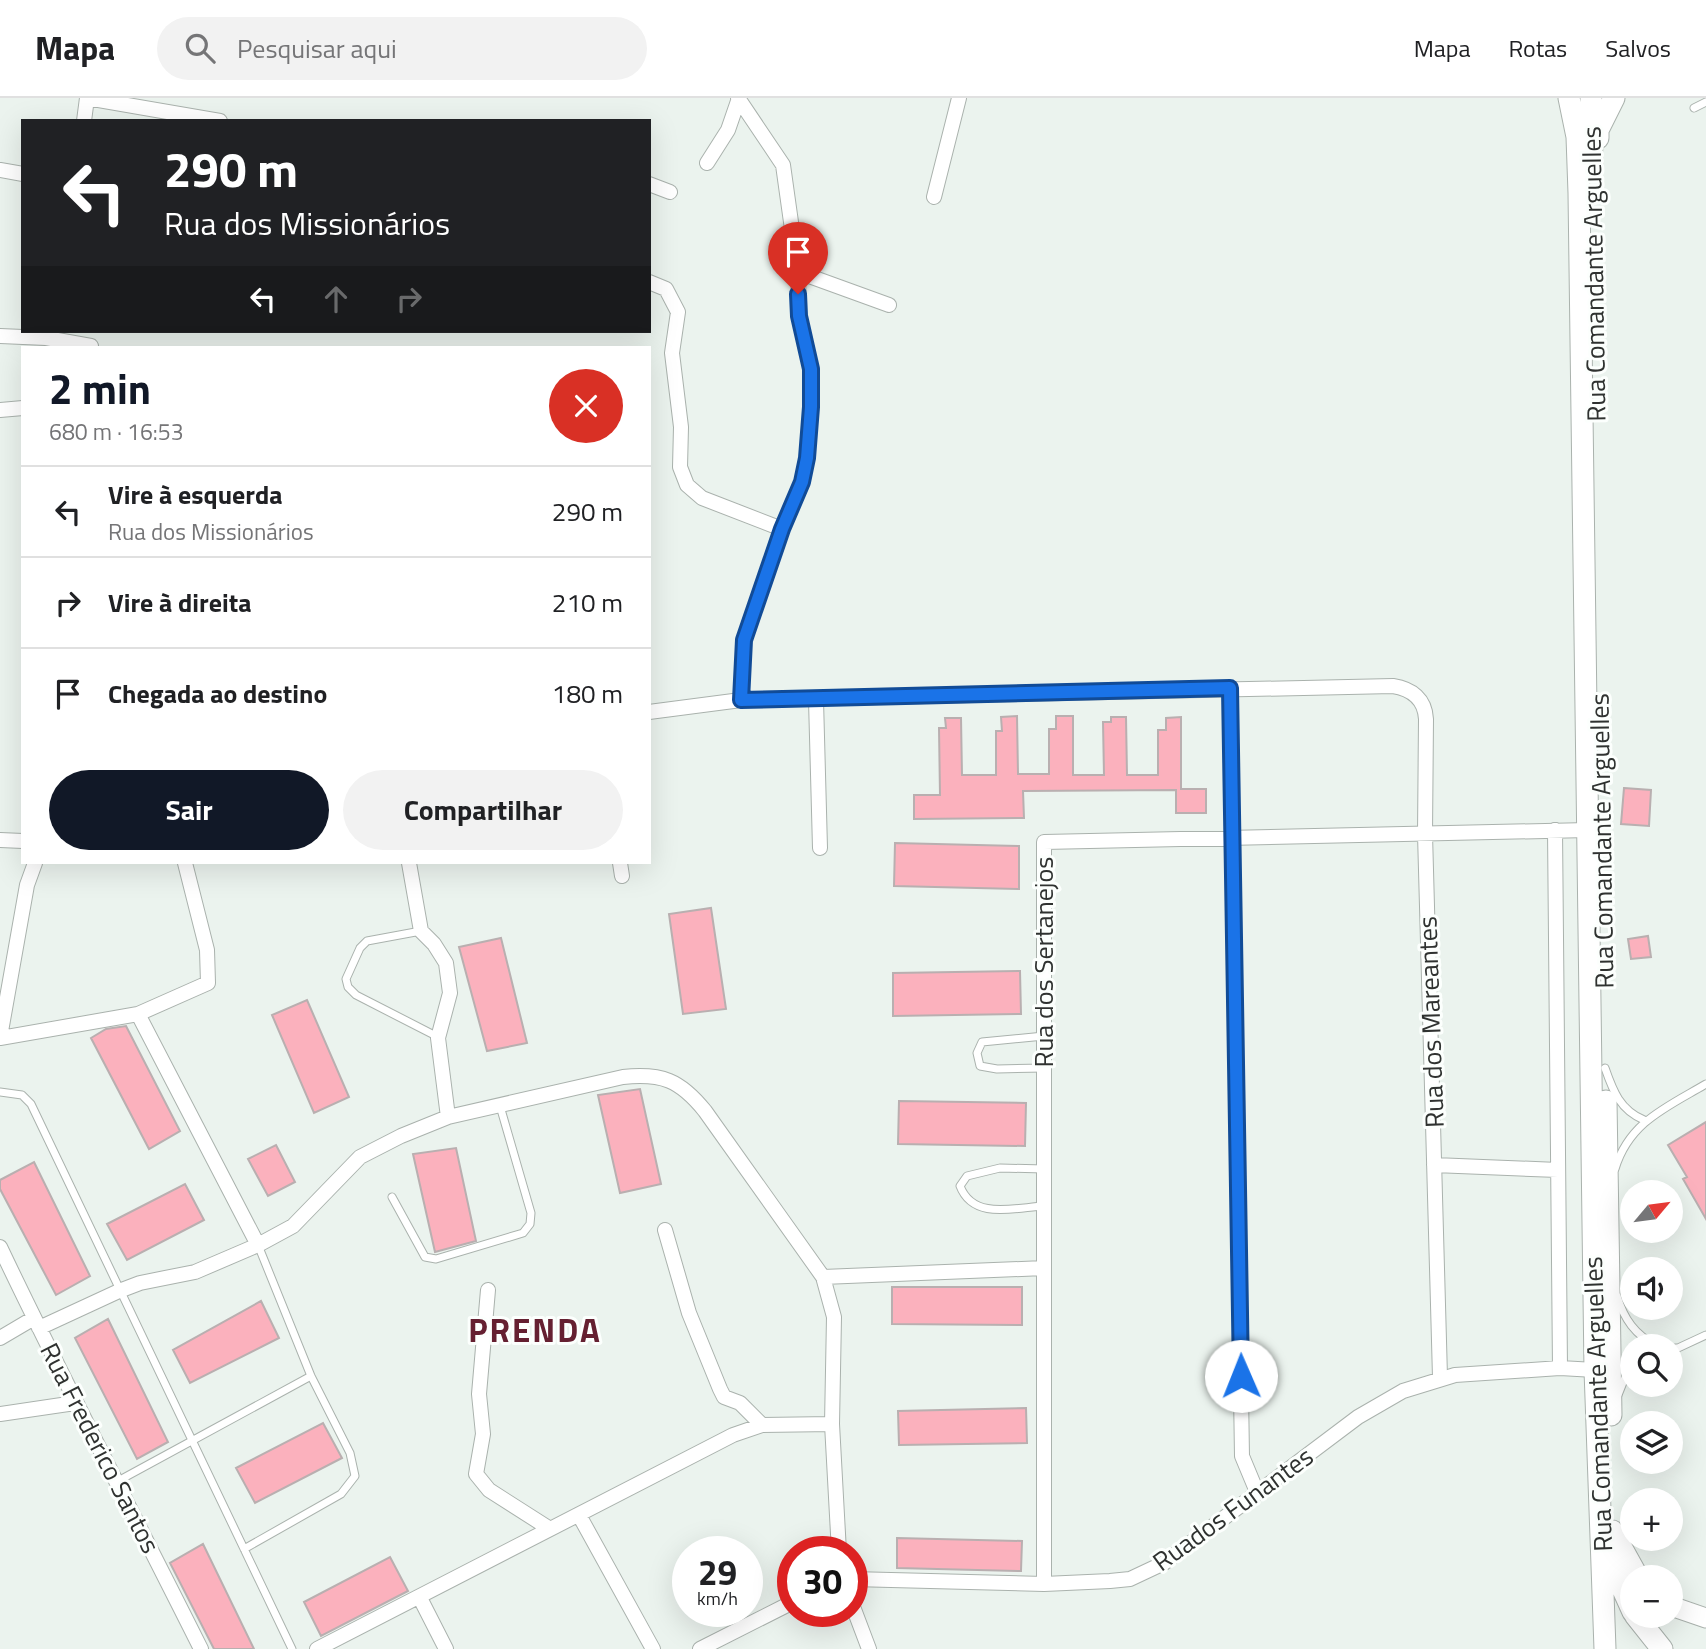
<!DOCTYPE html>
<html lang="pt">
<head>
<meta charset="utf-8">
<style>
  :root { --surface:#fff; --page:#f2f2f2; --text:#202124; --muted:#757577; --line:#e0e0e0; --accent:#111827 }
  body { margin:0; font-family:"Titillium Web",sans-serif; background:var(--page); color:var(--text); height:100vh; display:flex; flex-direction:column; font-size:26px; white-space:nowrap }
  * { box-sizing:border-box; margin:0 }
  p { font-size:23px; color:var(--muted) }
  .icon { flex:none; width:38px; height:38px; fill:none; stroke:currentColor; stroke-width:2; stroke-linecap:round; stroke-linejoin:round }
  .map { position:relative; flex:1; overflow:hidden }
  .sheet { position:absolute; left:21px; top:248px; width:630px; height:518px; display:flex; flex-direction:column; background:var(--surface); border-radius:0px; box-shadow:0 7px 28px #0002 }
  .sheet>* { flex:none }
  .hud { position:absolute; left:21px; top:21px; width:630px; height:214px; border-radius:0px; box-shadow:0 7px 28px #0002; background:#202124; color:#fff; overflow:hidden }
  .needle { width:46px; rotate:61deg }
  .buttons { position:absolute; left:1620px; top:1082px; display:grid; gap:14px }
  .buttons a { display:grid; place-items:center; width:63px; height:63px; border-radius:50%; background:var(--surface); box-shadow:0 7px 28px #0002; font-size:35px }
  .speed { position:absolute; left:672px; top:1438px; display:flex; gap:14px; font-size:35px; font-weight:700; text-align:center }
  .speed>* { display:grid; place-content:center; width:91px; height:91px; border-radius:50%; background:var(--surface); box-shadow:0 7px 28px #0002; line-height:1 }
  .speed small { font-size:18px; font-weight:400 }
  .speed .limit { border:10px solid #d22; background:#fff; color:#111 }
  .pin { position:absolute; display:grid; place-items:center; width:60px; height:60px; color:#fff; margin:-72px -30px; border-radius:50% 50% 50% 0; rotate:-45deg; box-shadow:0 0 7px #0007 }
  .pin .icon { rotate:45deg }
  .me { position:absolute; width:77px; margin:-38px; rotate:359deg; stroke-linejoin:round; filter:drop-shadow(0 0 5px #0008) }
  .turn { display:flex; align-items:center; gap:24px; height:147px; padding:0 28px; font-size:32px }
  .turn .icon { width:91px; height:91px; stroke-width:2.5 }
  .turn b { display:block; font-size:49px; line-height:60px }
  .lanes { display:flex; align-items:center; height:66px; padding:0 28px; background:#0003; justify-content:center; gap:35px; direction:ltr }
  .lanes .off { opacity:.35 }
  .round { display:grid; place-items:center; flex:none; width:74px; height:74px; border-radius:37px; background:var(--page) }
  .headline { display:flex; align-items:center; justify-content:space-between; height:119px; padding:0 28px }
  h1 { font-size:42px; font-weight:700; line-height:52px; color:var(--accent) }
  .button { display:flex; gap:14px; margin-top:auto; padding:14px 28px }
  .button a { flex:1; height:80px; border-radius:42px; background:var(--accent); color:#fff; font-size:28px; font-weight:700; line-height:80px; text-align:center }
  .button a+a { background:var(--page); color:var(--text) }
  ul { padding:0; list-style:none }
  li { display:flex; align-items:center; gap:21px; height:91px; padding:0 28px; border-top:2px solid var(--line) }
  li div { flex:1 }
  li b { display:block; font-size:26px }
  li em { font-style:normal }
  header { display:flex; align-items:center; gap:42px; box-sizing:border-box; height:98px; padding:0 35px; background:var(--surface); border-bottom:2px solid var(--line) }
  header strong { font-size:33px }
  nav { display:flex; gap:38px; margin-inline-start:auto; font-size:24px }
  .search { width:490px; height:63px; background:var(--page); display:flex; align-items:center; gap:18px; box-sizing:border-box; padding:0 24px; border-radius:38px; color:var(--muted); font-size:26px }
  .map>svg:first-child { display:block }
</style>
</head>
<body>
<header>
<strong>Mapa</strong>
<div class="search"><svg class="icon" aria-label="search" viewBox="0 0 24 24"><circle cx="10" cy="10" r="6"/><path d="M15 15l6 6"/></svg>Pesquisar aqui</div>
<nav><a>Mapa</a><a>Rotas</a><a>Salvos</a></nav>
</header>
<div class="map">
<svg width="1706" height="1551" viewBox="0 0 1706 1551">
  <rect width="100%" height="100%" fill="#ebf3ee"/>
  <path fill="#fbb1bd" stroke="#b9afb0" stroke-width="2" d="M1017,618L1018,676H1049V631H1056V618H1073V677H1104L1103,624H1111V619H1126L1127,677H1158V632H1166V620L1181,619V691H1206V715H1176V692L1023,693L1024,720L914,721V697H940L939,630H946L945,620H961L962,677H996V633H1002L1001,619Z
    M1624,690L1651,692L1649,728L1621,726Z
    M895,745L1019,748V791L894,788Z
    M711,810L726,911L683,916L669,816Z
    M1648,838L1651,859L1631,861L1628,841Z
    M501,840L527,945L487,953L459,849Z
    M1020,873L1021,916L893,918V875Z
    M307,902L349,999L314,1015L272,917Z
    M126,928L180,1033L149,1051L91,940L106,931Z
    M640,991L661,1086L620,1095L598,997Z
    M899,1003L1026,1005L1025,1048L898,1046Z
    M1706,1024V1121L1683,1081L1687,1079L1668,1047Z
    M276,1047L295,1084L268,1098L248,1061Z
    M456,1050L476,1143L435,1154L413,1056Z
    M34,1064L90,1178L56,1197L0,1091V1082Z
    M185,1086L204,1122L127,1162L107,1126Z
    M892,1189H1022V1227L892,1226Z
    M261,1203L279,1240L190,1285L173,1252Z
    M108,1221L168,1344L137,1361L75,1240Z
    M1026,1310L1027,1345L899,1347L898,1313Z
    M323,1325L342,1360L255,1405L236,1370Z
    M897,1440L1022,1443L1021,1473L897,1470Z
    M203,1446L254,1551H214L170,1465Z
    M390,1459L408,1493L321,1538L304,1504Z"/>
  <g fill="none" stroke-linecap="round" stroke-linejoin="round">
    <defs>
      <path id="service" d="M1694,10L1706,4
        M421,833L367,843L360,850L346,881L348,889L356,897L438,939
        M1044,970L997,971L980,968L977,955L982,944L1044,938
        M1605,970C1613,993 1620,1012 1644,1022
        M0,994L22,997L31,1006L292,1551
        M1615,1071C1629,1024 1667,1009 1706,986
        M392,1099L425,1159L436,1161L523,1135L530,1126L531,1115L500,1008
        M1044,1108C1013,1110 973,1122 960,1088L967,1078L1000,1070L1044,1071
        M1617,1198C1624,1221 1635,1237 1657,1248
        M1671,1250H1678L1706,1237
        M1618,1297L1626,1277L1633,1269
        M118,1383L311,1278
        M244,1451L341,1396L355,1378L350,1355L311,1278L258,1147"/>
      <path id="minor" d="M87,0L220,23
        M738,0L783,67L798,174L799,218L811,271V309L807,360L802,385L782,431L744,542L741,602
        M84,23L87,0
        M707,65L728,32L738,3
        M0,72L23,76
        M649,86L670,94
        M934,99L959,0
        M798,174L889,207
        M649,184L666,191L678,214L672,255L681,329L680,369L687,387L702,400L782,431
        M0,238L46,240L91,248
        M0,312L23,310
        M1230,590L1242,1358L1257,1394
        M816,602L820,750
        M649,614L741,602L1393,588C1412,591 1425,601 1426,621L1425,736L1440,1279
        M1555,732L1560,1270
        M0,742L23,743
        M409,765L421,833L434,846L446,865L450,895L438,940L448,1019
        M620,765L622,778
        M138,916L258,1147
        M0,939L27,787L35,765
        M0,940L138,916L208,885L207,852L185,765
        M1434,1067L1558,1072
        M665,1132L689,1215L720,1291L724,1299L740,1305L762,1327
        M0,1149C64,1284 134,1417 201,1551
        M823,1179L1044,1170
        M488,1192L479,1296L483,1336L476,1376L489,1392L550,1431
        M39,1230L119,1193L140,1185L195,1174L258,1147L293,1128L360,1059L401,1038L448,1019L623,979C662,975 680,982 705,1013L823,1179L834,1219L832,1326L839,1454
        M0,1240L34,1220
        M0,1316L75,1305
        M579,1417L653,1551
        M852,1481L1044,1486L1110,1483L1130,1481L1164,1465L1358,1319L1403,1293L1455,1277L1560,1270L1595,1272
        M1044,1486V744L1588,732
        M420,1500L446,1551
        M852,1506L869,1551
        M317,1551L733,1337L762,1327L832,1326
        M700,1551L793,1504"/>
      <path id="secondary" d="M1613,1432L1639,1479
        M1671,1508L1706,1520"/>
      <path id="primary" d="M1569,0L1577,39L1579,95L1595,1272L1605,1551
        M1591,0L1592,71
        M1598,40V32L1614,0
        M1606,1003L1611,1317
        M1614,1447L1619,1483L1633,1514
        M1635,1517L1662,1551"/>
    </defs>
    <use href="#service" stroke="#aab2ad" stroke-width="9"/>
    <use href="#minor" stroke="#aab2ad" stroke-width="16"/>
    <use href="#secondary" stroke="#aab2ad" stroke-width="21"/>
    <use href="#primary" stroke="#aab2ad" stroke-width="23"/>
    <use href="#service" stroke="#fff" stroke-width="7"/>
    <use href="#minor" stroke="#fff" stroke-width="14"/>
    <use href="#secondary" stroke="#fff" stroke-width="19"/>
    <use href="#primary" stroke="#fff" stroke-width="21"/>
  </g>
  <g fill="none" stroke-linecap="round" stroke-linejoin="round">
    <defs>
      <path id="route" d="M798,196L799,218L811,271V309L807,360L802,384L782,431L744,542L741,602L1230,590L1241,1278"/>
    </defs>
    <use href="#route" stroke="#114b97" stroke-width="18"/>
    <use href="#route" stroke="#1a73e8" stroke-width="12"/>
  </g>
  <g text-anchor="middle" stroke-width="6" stroke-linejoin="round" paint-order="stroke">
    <g font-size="26" fill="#2f3230" stroke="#fcfffd">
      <text transform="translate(1594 176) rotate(-91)" y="9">Rua Comandante Arguelles</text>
      <text transform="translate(1602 743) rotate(-91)" y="9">Rua Comandante Arguelles</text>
      <text transform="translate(1044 864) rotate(-90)" y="9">Rua dos Sertanejos</text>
      <text transform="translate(1431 924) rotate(-92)" y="9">Rua dos Mareantes</text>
      <text transform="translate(1598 1306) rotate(-92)" y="9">Rua Comandante Arguelles</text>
      <text transform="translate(100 1350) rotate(63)" y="9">Rua Frederico Santos</text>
      <text transform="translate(1233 1411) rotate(-36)" y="9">Ruados Funantes</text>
    </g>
    <g font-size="33" font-weight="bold" letter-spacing="2" fill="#652031" stroke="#fcfffd">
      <text x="535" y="1244">PRENDA</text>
    </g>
  </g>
</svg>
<div class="buttons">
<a><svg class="needle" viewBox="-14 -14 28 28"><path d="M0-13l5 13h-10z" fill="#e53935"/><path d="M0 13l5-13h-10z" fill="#757577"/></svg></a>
<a><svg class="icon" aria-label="sound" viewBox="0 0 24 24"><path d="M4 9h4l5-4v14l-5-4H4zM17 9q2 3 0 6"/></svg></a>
<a><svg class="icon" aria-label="search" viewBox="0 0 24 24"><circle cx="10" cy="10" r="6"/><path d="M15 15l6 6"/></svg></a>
<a><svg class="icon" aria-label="layers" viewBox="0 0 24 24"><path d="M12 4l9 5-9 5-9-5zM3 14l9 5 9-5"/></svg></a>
<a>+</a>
<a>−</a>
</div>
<div class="speed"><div>29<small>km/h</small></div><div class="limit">30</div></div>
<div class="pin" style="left:798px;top:196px;background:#d93025"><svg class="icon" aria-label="arrive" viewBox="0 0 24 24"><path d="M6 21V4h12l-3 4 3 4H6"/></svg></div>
<svg class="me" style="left:1241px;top:1278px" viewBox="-20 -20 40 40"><circle r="19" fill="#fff"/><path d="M0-13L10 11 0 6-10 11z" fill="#1a73e8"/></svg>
<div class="hud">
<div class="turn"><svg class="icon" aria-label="left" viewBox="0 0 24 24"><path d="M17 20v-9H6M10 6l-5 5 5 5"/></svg><div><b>290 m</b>Rua dos Missionários</div></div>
<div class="lanes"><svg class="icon" aria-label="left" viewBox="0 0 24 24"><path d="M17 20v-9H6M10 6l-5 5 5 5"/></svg><svg class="icon off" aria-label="ahead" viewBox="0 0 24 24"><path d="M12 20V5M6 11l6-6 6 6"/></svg><svg class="icon off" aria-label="right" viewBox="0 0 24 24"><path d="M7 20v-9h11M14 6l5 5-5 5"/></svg></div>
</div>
<section class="sheet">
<div class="headline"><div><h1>2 min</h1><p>680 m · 16:53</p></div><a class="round" style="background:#d93025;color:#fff"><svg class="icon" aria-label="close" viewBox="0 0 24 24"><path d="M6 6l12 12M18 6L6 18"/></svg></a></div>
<ul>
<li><svg class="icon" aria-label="left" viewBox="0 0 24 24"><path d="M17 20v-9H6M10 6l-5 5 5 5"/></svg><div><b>Vire à esquerda</b><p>Rua dos Missionários</p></div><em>290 m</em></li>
<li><svg class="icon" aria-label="right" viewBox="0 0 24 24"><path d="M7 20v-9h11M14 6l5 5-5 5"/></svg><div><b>Vire à direita</b></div><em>210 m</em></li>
<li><svg class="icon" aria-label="arrive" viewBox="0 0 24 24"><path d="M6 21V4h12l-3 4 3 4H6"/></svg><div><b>Chegada ao destino</b></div><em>180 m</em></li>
</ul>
<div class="button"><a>Sair</a><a>Compartilhar</a></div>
</section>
</div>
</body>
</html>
